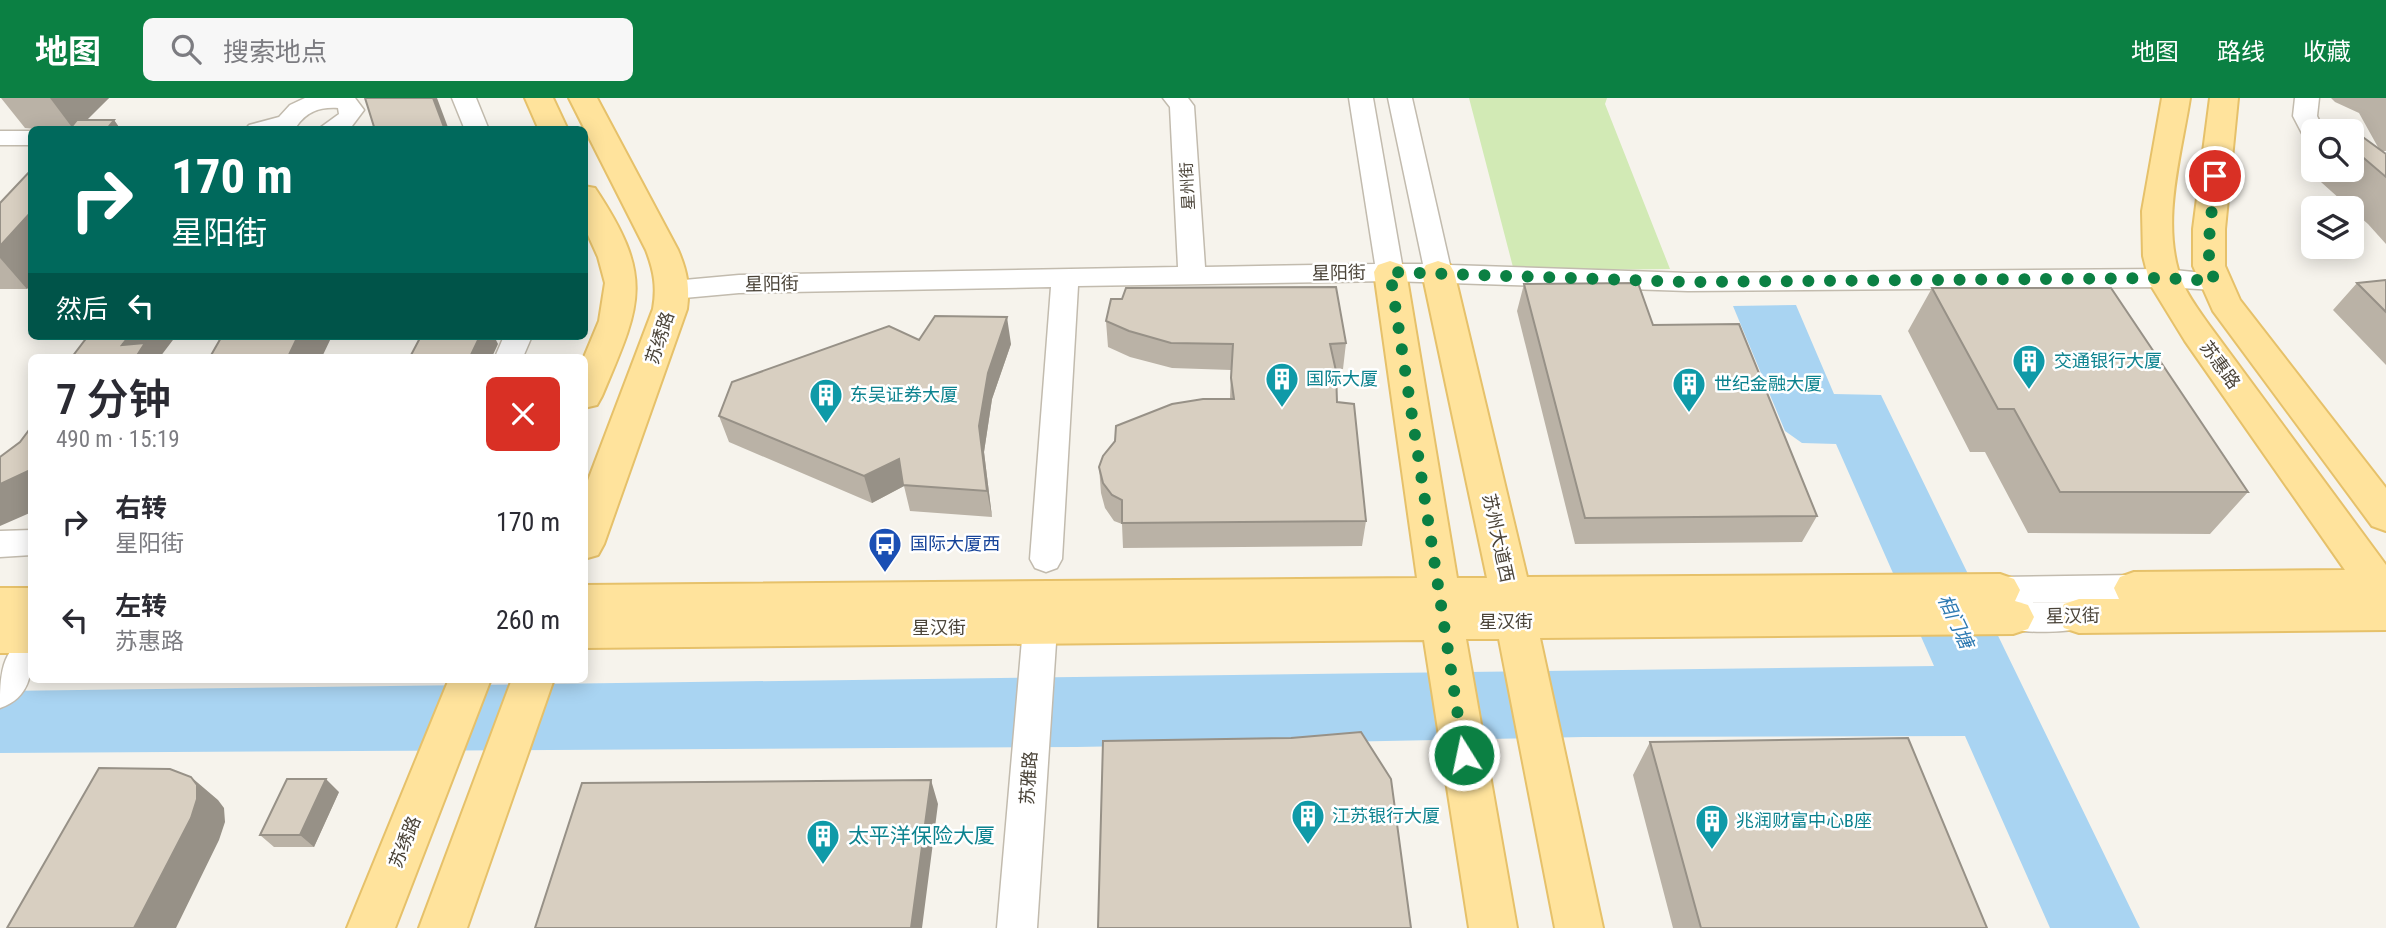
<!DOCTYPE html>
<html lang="zh">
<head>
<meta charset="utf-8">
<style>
  :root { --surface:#fff; --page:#f7f7f7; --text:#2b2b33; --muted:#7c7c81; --accent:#0b8043 }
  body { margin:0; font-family:"Roboto Condensed","Noto Sans SC",sans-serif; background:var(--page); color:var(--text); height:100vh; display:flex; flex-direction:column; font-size:26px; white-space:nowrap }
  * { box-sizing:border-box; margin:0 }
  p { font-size:23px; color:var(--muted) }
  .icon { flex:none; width:38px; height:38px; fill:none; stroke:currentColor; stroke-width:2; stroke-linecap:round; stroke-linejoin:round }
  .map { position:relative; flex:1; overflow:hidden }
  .side { position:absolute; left:28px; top:256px; width:560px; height:329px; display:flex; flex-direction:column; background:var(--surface); border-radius:10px; box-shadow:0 4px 18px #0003 }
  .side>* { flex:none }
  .hud { position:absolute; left:28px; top:28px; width:560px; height:214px; border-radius:10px; box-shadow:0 4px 18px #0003; background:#00695c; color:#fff; overflow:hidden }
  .fabs { position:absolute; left:2301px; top:21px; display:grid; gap:14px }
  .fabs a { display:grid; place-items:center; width:63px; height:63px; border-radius:10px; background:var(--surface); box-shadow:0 4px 18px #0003; font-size:35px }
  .pin { position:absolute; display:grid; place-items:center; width:60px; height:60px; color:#fff; margin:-30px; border:4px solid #fff; border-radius:50%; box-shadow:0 2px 7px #0007 }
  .me { position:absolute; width:77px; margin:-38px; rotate:350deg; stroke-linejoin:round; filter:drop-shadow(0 0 5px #0008) }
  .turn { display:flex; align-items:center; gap:24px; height:147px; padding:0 28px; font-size:32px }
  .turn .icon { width:91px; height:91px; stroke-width:2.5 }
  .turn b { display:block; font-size:49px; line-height:60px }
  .then { display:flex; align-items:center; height:66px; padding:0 28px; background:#0003; gap:14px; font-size:26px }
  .round { display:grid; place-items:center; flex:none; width:74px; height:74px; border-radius:10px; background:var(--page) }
  .overview { display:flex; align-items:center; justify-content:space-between; height:119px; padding:0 28px }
  h1 { font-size:42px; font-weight:600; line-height:52px }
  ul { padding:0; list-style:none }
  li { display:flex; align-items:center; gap:21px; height:98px; padding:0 28px }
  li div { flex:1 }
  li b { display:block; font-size:26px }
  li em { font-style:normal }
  header { display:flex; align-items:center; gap:42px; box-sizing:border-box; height:98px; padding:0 35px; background:var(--accent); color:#fff }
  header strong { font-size:33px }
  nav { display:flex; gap:38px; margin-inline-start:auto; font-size:24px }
  .search { width:490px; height:63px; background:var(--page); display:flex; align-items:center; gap:18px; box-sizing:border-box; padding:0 24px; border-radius:10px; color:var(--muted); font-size:26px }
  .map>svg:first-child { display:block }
</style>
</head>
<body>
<header>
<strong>地图</strong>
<div class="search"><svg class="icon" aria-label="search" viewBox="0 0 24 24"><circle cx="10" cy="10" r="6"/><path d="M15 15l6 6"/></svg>搜索地点</div>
<nav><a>地图</a><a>路线</a><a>收藏</a></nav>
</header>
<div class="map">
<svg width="2386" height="830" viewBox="0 0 2386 830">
  <rect width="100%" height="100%" fill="#f6f3ec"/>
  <path fill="#d2eab5" d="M1469,0H1607L1605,6L1670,171L1514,173Z"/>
  <path fill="#a9d4f2" d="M1796,207L1834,296L1881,297L2140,830H2050L1965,638L1583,639L1077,649L0,655V593L1934,568L1836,346L1802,345L1785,333L1733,208Z"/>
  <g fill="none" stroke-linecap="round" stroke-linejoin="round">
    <defs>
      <path id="minor" d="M305,0H355L364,12L349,32H317L339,16L338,10C320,9 307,13 296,29L245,32L249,27L279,19L290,7Z
        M452,0H476L489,32H465Z
        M1163,0H1188L1194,8L1205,169L1375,166L1349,0H1373L1402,166H1423L1388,0H1412L1450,167L1688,175L2164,171L2224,177L2228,183L2224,189L2215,192L2164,189L1688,193L1390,183L1078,188L1062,461L1057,470L1046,474L1035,470L1030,461L1051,189L739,195L673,201L663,198L659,192L663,186L673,183L739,177L1178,169L1170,9Z
        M2295,0H2319L2317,18L2324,33H2314V45L2306,43L2293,18Z
        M0,33H32V47H0Z
        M504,238H532L523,259H495Z
        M32,432V457L0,459V433Z
        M2134,477L2146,481L2151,490L2146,499L2134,503L2000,505L1988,501L1983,492L1988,483L2000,479Z
        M2079,504L2091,508L2096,518L2091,528C2069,535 2023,536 2001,529L1996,519L2001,509L2013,505Z
        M1040,516L1052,520L1057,530L1037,830H997L1023,530L1028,520Z
        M32,537C32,567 35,598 0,610C0,580 0,549 32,537Z"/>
      <path id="major" d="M525,0H553L568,32H539Z
        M569,0H597L678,152C687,173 690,189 687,211L604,446L598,457L584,461V393L653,211C657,189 654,173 646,152Z
        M2162,0H2190C2181,58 2159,129 2183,186C2190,201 2200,214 2209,227L2386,467V532L2079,535L2064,530L2058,518L2064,506L2079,501H2119L2114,490L2120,479L2134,474L2345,472L2185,243L2150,186L2143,158L2142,113Z
        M2210,0H2238L2225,131V168L2240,202L2386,390V433L2372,428L2213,213L2193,168V131Z
        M584,88L595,90C655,180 641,206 602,298L597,307L584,310V259L599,223L605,185L598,159L584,128Z
        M1390,163L1402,167L1406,174L1457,480H1487L1422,174L1426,167L1438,163L1450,167L1454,174L1527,479L2000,476L2014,481L2020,492L2015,503L2028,507L2034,519L2028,531L2013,536L1540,540L1603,830H1555L1499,541H1466L1517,830H1469L1424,542L584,550V487L1417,480L1374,174L1378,167Z
        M0,490H32V555H0Z
        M449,581H491L395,830H347Z
        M512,581H554L467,830H419Z"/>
    </defs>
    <use href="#minor" stroke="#c2bbae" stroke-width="3"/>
    <use href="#major" stroke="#e6c16a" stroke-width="4"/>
    <use href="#minor" fill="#fff" fill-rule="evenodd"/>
    <use href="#major" fill="#ffe39c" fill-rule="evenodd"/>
  </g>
  <path fill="#bab2a6" d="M1,0H109L86,22H114L121,32H46L25,30Z
    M2331,0H2386V53H2382L2386,56V146L2368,126L2352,112V110H2350L2312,76L2316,72H2352V33L2379,51L2359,15L2335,4Z
    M32,71V185L27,191H0V105Z
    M2386,182V267L2333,212L2357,185Z
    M1524,186L1653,227L1817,418L1802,444L1575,446L1517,213Z
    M1932,190L2248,394L2210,436L2028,435L1985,354H1970L1908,233Z
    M1106,223L1346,245L1343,271H1336L1337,304L1366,423L1362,448L1123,450L1122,426L1114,423L1105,410L1101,395L1099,369L1230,301L1231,272L1172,270L1130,259L1108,249Z
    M919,242L1011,246L992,301L984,354L992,419L910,413L904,388L872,405L729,344L719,318Z
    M1650,644L1987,830H1673L1633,677Z
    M339,694L314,749H274L260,737Z"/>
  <path fill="#979187" d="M50,0H109L77,32H74Z
    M433,0H437L449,32H445Z
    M114,22L121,32H106Z
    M32,113V185L27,191L0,160V148Z
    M1007,219L1011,246L992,301L984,354L992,419L987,393L979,328L988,275Z
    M129,238H176L160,259H132L122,247Z
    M298,238H332L322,259H288Z
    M480,238H494L498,246L492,259H470Z
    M899,361L904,388L872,405L864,378Z
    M28,373L32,377V414L0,428V386Z
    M191,679L218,702L224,710L225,724L219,742L176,830H134Z
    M326,681L339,694L314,749L300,737Z
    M931,682L938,706L922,830H911Z"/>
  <path fill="#d8cfc1" stroke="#979187" stroke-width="2" d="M365,0H433L445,32H375Z
    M77,22H114L106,32H69Z
    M2349,29L2386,56V79L2352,50V33H2346Z
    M272,31H309L272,32Z
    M32,71V113L0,148V105Z
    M2386,182V214L2357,185Z
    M1638,185L1653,227L1739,226L1817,418L1585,420L1524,186Z
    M1336,189L1346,245L1330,246L1336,273L1337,304L1354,306L1366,423L1122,425V402L1112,397L1103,385L1099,369L1103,358L1115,343L1116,328L1172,306L1203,301H1234L1231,280L1233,246L1171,245L1129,233L1106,223L1111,201H1122L1126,190Z
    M1932,190H2111L2248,394H2060L2014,311H1998Z
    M935,218L1007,219L988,275L979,328L987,393L903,387L899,361L864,378L719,318L732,284L889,228L919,242Z
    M88,238H129L122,247L145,245L136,259H72Z
    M222,238H298L288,259H210Z
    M421,238H480L470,259H410Z
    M32,328V374L28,373L0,386V359L20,344Z
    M1361,634L1391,681L1411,830H1098L1103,643L1291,640Z
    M1908,640L1987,830H1701L1650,644Z
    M99,670L170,671L191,679L197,687V701L191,720L134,830H7Z
    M287,681H326L300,737H260Z
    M931,682L911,830H535L582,685Z"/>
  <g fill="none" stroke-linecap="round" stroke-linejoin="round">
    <path stroke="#0b8043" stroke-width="12" stroke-dasharray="0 21.6" d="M1464,657L1390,174L1688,184L2164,180L2214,183L2208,152L2215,78"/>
  </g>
  <defs>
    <symbol id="building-pin" viewBox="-11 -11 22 30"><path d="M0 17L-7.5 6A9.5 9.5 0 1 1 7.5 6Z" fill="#0f9aa8" stroke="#fff"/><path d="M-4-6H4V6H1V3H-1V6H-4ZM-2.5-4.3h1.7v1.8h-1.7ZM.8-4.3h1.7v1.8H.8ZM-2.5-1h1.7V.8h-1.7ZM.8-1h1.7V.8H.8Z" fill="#fff"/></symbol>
    <symbol id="bus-pin" viewBox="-11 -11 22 30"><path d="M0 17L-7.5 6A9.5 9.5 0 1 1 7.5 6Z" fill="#1a4fb4" stroke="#fff"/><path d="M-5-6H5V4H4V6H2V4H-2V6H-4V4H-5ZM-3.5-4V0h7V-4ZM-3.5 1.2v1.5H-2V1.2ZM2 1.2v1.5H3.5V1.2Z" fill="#fff"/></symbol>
  </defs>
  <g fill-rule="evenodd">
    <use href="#building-pin" x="2010" y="244" width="38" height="52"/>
    <use href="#building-pin" x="1263" y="262" width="38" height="52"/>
    <use href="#building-pin" x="1670" y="267" width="38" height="52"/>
    <use href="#building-pin" x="807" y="278" width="38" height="52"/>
    <use href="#bus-pin" x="866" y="427" width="38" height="52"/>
    <use href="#building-pin" x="1289" y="699" width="38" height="52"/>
    <use href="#building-pin" x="1693" y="704" width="38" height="52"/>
    <use href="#building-pin" x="804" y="719" width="38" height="52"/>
  </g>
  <g text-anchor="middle" stroke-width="5" stroke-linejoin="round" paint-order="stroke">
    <g font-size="16" fill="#4b4439" stroke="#fff">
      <text transform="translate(1187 88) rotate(-93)" y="6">星州街</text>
    </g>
    <g font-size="18" fill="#4b4439" stroke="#fff">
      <text transform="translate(1339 175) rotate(-1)" y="6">星阳街</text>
      <text transform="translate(772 186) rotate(-1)" y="6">星阳街</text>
      <text transform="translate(660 240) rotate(-72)" y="6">苏绣路</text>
      <text transform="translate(2220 267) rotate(54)" y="6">苏惠路</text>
      <text transform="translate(1498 440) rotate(78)" y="6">苏州大道西</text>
      <text transform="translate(2073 518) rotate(-1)" y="6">星汉街</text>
      <text x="1506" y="530">星汉街</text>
      <text x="939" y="536">星汉街</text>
      <text transform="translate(1029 680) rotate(-86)" y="6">苏雅路</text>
      <text transform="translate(405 744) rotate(-68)" y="6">苏绣路</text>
    </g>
    <g font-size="18" fill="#0d838f" stroke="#fff" text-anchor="start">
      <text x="2054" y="269">交通银行大厦</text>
      <text x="1306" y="287">国际大厦</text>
      <text x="1714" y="292">世纪金融大厦</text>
      <text x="850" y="303">东吴证券大厦</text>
      <text x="1332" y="724">江苏银行大厦</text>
      <text x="1736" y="729">兆润财富中心B座</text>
    </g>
    <g font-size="18" fill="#164399" stroke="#fff" text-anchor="start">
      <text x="910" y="452">国际大厦西</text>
    </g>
    <g font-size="19" font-style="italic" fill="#2e7ab2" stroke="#fff">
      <text transform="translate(1956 523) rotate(65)" y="7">相门塘</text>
    </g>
    <g font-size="21" fill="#0d838f" stroke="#fff" text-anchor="start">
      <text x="848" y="745">太平洋保险大厦</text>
    </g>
  </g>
</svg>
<div class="fabs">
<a><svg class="icon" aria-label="search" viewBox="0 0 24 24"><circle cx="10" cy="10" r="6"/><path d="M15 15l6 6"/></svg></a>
<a><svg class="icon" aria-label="layers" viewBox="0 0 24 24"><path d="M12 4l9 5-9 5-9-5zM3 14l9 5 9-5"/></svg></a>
</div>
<div class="pin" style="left:2215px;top:78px;background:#d93025"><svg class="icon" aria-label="arrive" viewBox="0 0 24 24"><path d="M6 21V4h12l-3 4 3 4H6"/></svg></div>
<svg class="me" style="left:1464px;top:657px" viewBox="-20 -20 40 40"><circle r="17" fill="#0b8043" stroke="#fff" stroke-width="3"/><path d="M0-11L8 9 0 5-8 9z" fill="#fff"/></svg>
<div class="hud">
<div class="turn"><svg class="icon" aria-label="right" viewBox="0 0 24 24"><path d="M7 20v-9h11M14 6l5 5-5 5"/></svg><div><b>170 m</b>星阳街</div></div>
<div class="then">然后<svg class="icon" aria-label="left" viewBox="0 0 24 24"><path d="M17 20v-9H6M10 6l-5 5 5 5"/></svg></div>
</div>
<section class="side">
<div class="overview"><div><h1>7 分钟</h1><p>490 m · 15:19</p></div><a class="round" style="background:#d93025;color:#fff"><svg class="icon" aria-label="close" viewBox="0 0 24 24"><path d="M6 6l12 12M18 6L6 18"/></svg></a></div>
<ul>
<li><svg class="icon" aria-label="right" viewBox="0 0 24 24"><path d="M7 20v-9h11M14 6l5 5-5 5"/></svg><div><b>右转</b><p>星阳街</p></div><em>170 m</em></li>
<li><svg class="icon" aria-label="left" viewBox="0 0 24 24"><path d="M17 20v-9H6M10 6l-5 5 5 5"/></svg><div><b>左转</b><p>苏惠路</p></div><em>260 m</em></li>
</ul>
</section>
</div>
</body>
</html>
